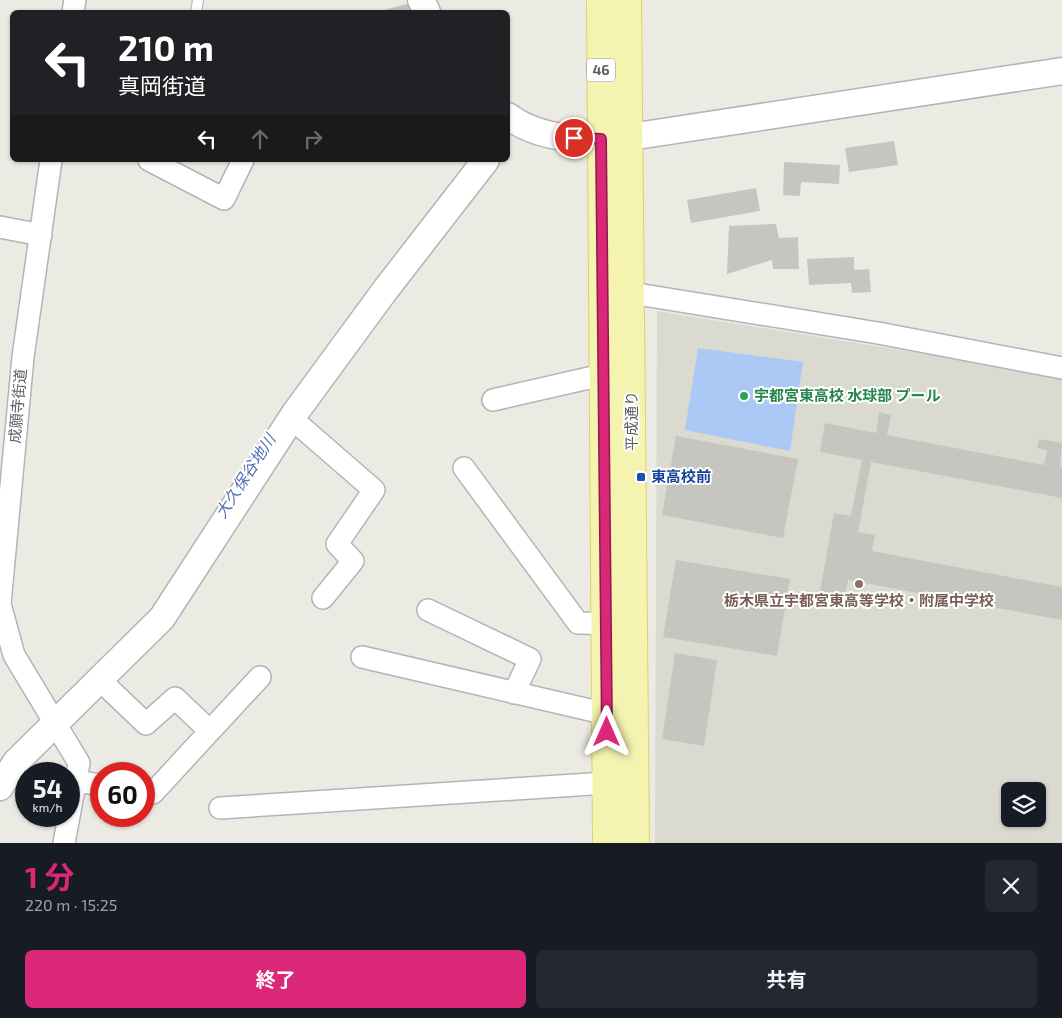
<!DOCTYPE html>
<html lang="ja">
<head>
<meta charset="utf-8">
<style>
  :root { --surface:#171b24; --page:#242831; --text:#f1f3f6; --muted:#9ea1a6; --accent:#db2777 }
  body { margin:0; font-family:"Exo 2","Noto Sans JP",sans-serif; background:var(--page); color:var(--text); height:100vh; display:flex; flex-direction:column; font-size:19px; white-space:nowrap }
  * { box-sizing:border-box; margin:0 }
  p { font-size:16px; color:var(--muted) }
  .icon { flex:none; width:28px; height:28px; fill:none; stroke:currentColor; stroke-width:2; stroke-linecap:round; stroke-linejoin:round }
  .map { position:relative; height:843px; overflow:hidden }
  .details { display:flex; flex-direction:column; background:var(--surface); flex:1 }
  .details>* { flex:none }
  .banner { position:absolute; left:10px; top:10px; width:500px; height:152px; border-radius:8px; box-shadow:0 1px 4px #0004; background:#202124; color:#fff; overflow:hidden }
  .fabs { position:absolute; left:1001px; top:782px; display:grid; gap:10px }
  .fabs a { display:grid; place-items:center; width:45px; height:45px; border-radius:8px; background:var(--surface); box-shadow:0 1px 4px #0004; font-size:25px }
  .speed { position:absolute; left:15px; top:762px; display:flex; gap:10px; font-size:25px; font-weight:700; text-align:center }
  .speed>* { display:grid; place-content:center; width:65px; height:65px; border-radius:50%; background:var(--surface); box-shadow:0 1px 4px #0004; line-height:1 }
  .speed small { font-size:12px; font-weight:400 }
  .speed .limit { border:8px solid #d22; background:#fff; color:#111 }
  .pin { position:absolute; display:grid; place-items:center; width:42px; height:42px; color:#fff; margin:-21px; border:2px solid #fff; border-radius:50%; box-shadow:0 1px 5px #0007 }
  .me { position:absolute; width:55px; margin:-28px; rotate:0deg; stroke-linejoin:round; filter:drop-shadow(0 0 4px #0008) }
  .turn { display:flex; align-items:center; gap:18px; height:105px; padding:0 25px; font-size:22px }
  .turn .icon { width:65px; height:65px; stroke-width:2.5 }
  .turn b { display:block; font-size:35px; line-height:42px }
  .lanes { display:flex; align-items:center; height:48px; padding:0 25px; background:#0003; justify-content:center; gap:25px; direction:ltr }
  .lanes .off { opacity:.35 }
  .round { display:grid; place-items:center; flex:none; width:52px; height:52px; border-radius:8px; background:var(--page) }
  .headline { display:flex; align-items:center; justify-content:space-between; height:85px; padding:0 25px }
  h1 { font-size:30px; font-weight:700; line-height:38px; color:var(--accent) }
  .action { display:flex; gap:10px; margin-top:auto; padding:10px 25px }
  .action a { flex:1; height:58px; border-radius:8px; background:var(--accent); color:#fff; font-size:20px; font-weight:700; line-height:58px; text-align:center }
  .action a+a { background:var(--page); color:var(--text) }
  .map>svg:first-child { display:block }
</style>
</head>
<body>
<div class="map">
<svg width="1062" height="843" viewBox="0 0 1062 843">
  <rect width="100%" height="100%" fill="#ecebe3"/>
  <path fill="#dbdad1" fill-rule="evenodd" d="M657,311L1062,376V843H655ZM1010,791H1038V819H1010Z"/>
  <path fill="#abc9f4" d="M698,348L803,362L790,451L685,430Z"/>
  <path fill="#c7c5c0" d="M417,1L424,12H377Z
    M894,141L898,165L849,172L845,148Z
    M784,162L840,165L839,184L801,182L800,196L783,195Z
    M756,188L760,211L691,223L687,200Z
    M776,224L779,238L798,237L799,269H773L772,260L727,274L729,226Z
    M854,257V270L869,269L871,292L852,293L851,283L809,285L807,259Z
    M879,412L891,415L887,435L1044,465L1047,450L1037,448L1039,439L1062,443L1060,466L1062,467V498L871,462L858,532L875,535L872,551L1062,587V620L848,580L843,608L818,602L834,513L851,516L862,460L820,452L825,423L876,433Z
    M676,436L798,459L783,538L662,515Z
    M676,560L790,579L777,656L663,637Z
    M675,653L717,660L704,746L662,739Z"/>
  <g fill="none" stroke-linecap="round" stroke-linejoin="round">
    <defs>
      <path id="service" d="M196,12L198,0"/>
      <path id="minor" d="M73,12L75,0
        M51,160L23,357L0,604L14,655L79,763L64,843
        M149,160L224,199L243,160
        M0,227L41,235
        M631,293L878,333L1062,368
        M493,400L602,375
        M291,418L374,490L337,544L353,561L323,598
        M464,468L578,623L621,624
        M428,610L530,659L514,693
        M362,657L607,714
        M100,680L146,724L175,698L210,731L260,677
        M76,781L101,785
        M144,791L153,793L210,731
        M220,808L622,782"/>
      <path id="tertiary" d="M421,0L427,12
        M508,116C542,142 590,140 630,137L1062,71
        M0,787L16,762L162,618L295,413L386,289L486,160"/>
      <path id="primary" d="M601,0L607,843
        M627,0L635,843"/>
    </defs>
    <use href="#service" stroke="#b3b4b9" stroke-width="12"/>
    <use href="#minor" stroke="#b3b4b9" stroke-width="24"/>
    <use href="#tertiary" stroke="#b3b4b9" stroke-width="29"/>
    <use href="#primary" stroke="#dfd069" stroke-width="30"/>
    <use href="#service" stroke="#fff" stroke-width="10"/>
    <use href="#minor" stroke="#fff" stroke-width="21"/>
    <use href="#tertiary" stroke="#fff" stroke-width="26"/>
    <use href="#primary" stroke="#f4f4b0" stroke-width="28"/>
  </g>
  <g fill="none" stroke-linecap="round" stroke-linejoin="round">
    <defs>
      <path id="route" d="M574,138L601,139L607,732"/>
    </defs>
    <use href="#route" stroke="#8e194d" stroke-width="12"/>
    <use href="#route" stroke="#db2777" stroke-width="9"/>
  </g>
  <circle fill="#2e9e5b" stroke="#fff" stroke-width="2" cx="744" cy="396" r="5"/>
  <rect fill="#1a4fb4" stroke="#fff" stroke-width="2" x="636" y="472" width="10" height="10" rx="2.5"/>
  <circle fill="#8d6e63" stroke="#fff" stroke-width="2" cx="859" cy="584" r="5"/>
  <g text-anchor="middle" stroke-width="4" stroke-linejoin="round" paint-order="stroke">
    <rect fill="#fff" stroke="#8c8e91" stroke-width="1" x="587" y="58.5" width="28" height="23" rx="4"/>
    <g font-size="14" font-weight="bold" fill="#5b5d62">
      <text x="601" y="75">46</text>
    </g>
    <g font-size="15" font-weight="bold" fill="#27864d" stroke="#fff" text-anchor="start">
      <text x="754" y="401">宇都宮東高校 水球部 プール</text>
    </g>
    <g font-size="15" fill="#5b5d62" stroke="#fff">
      <text transform="translate(18 406) rotate(-85)" y="5">成願寺街道</text>
      <text transform="translate(632 421) rotate(-90)" y="5">平成通り</text>
    </g>
    <g font-size="15" font-weight="bold" fill="#164399" stroke="#fff" text-anchor="start">
      <text x="651" y="482">東高校前</text>
    </g>
    <g font-size="15" font-weight="bold" fill="#785e54" stroke="#fff">
      <text x="859" y="606">栃木県立宇都宮東高等学校・附属中学校</text>
    </g>
    <g font-size="16" font-style="italic" fill="#5272b3" stroke="#fff">
      <text transform="translate(245 476) rotate(-57)" y="6">大久保谷地川</text>
    </g>
  </g>
</svg>
<div class="fabs">
<a><svg class="icon" aria-label="layers" viewBox="0 0 24 24"><path d="M12 4l9 5-9 5-9-5zM3 14l9 5 9-5"/></svg></a>
</div>
<div class="speed"><div>54<small>km/h</small></div><div class="limit">60</div></div>
<div class="pin" style="left:574px;top:138px;background:#d93025"><svg class="icon" aria-label="arrive" viewBox="0 0 24 24"><path d="M6 21V4h12l-3 4 3 4H6"/></svg></div>
<svg class="me" style="left:607px;top:732px" viewBox="-20 -20 40 40"><path d="M0-17L14 15 0 8-14 15z" fill="#db2777" stroke="#fff" stroke-width="4"/></svg>
<div class="banner">
<div class="turn"><svg class="icon" aria-label="left" viewBox="0 0 24 24"><path d="M17 20v-9H6M10 6l-5 5 5 5"/></svg><div><b>210 m</b>真岡街道</div></div>
<div class="lanes"><svg class="icon" aria-label="left" viewBox="0 0 24 24"><path d="M17 20v-9H6M10 6l-5 5 5 5"/></svg><svg class="icon off" aria-label="ahead" viewBox="0 0 24 24"><path d="M12 20V5M6 11l6-6 6 6"/></svg><svg class="icon off" aria-label="right" viewBox="0 0 24 24"><path d="M7 20v-9h11M14 6l5 5-5 5"/></svg></div>
</div>
</div>
<section class="details">
<div class="headline"><div><h1>1 分</h1><p>220 m · 15:25</p></div><a class="round"><svg class="icon" aria-label="close" viewBox="0 0 24 24"><path d="M6 6l12 12M18 6L6 18"/></svg></a></div>
<div class="action"><a>終了</a><a>共有</a></div>
</section>
</body>
</html>
